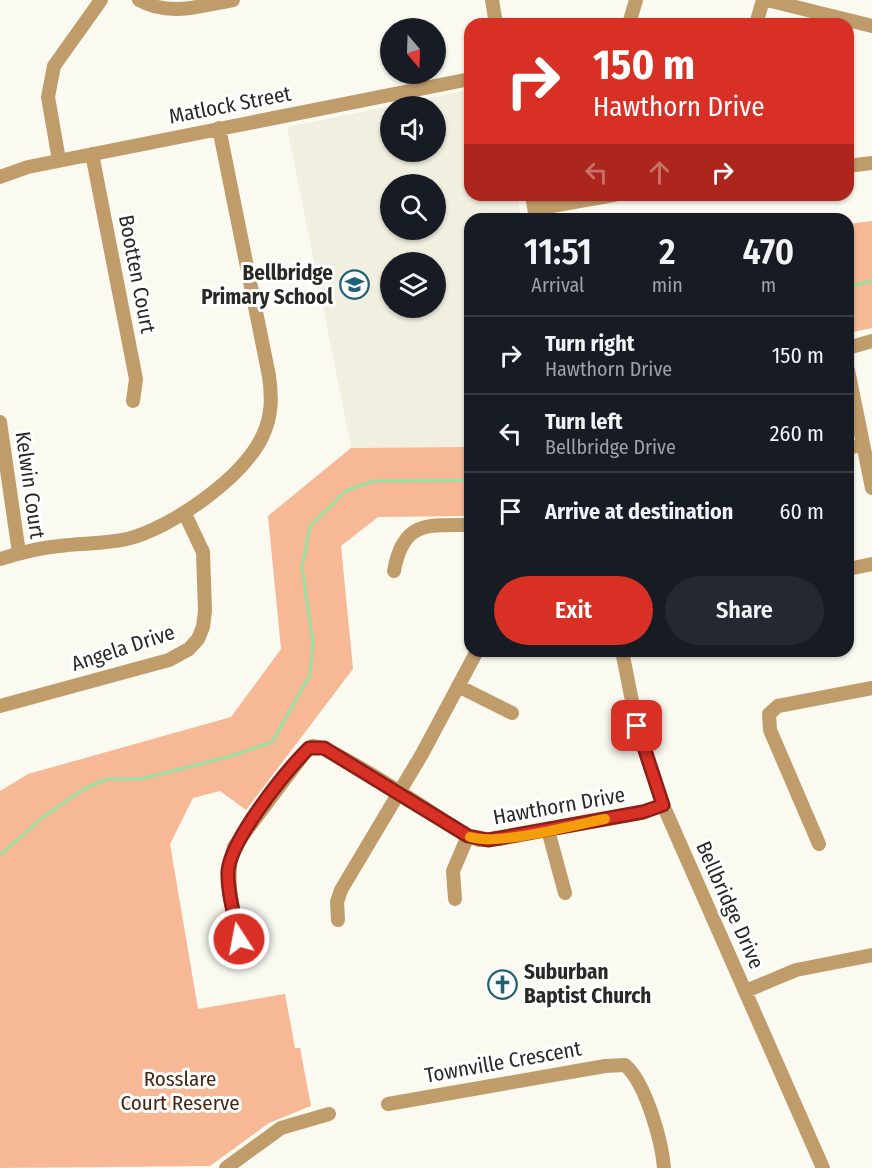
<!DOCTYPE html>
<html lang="en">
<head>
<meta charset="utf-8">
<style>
  :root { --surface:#171b24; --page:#242831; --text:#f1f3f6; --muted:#9ea1a6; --line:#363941; --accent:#d93025 }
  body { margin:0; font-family:"Fira Sans Condensed",sans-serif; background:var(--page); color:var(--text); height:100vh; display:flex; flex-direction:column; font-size:22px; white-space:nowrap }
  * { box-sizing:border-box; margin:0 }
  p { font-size:20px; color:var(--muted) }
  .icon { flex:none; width:33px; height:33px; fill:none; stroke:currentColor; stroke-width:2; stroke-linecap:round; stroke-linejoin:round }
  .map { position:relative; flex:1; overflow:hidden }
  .panel { position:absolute; left:464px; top:213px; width:390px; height:444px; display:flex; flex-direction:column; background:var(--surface); border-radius:18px; box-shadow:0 2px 4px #0004 }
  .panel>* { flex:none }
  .hud { position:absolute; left:464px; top:18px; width:390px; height:183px; border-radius:18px; box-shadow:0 2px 4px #0004; background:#d93025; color:#fff; overflow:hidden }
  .needle { width:39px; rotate:161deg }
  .buttons { position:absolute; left:380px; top:18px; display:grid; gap:12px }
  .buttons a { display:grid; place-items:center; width:66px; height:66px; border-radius:50%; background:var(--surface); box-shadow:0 2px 4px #0004; font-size:30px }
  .pin { position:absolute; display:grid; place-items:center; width:51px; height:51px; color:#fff; margin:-26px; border-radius:12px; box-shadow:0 3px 9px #0006 }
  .me { position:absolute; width:66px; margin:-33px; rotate:349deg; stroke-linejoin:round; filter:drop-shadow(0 0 4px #0008) }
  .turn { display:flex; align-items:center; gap:21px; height:126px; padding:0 30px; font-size:27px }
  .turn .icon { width:78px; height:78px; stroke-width:2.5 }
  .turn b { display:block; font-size:42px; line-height:51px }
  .lanes { display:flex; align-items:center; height:57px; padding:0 30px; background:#0003; justify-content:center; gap:30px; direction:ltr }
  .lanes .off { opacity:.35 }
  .eta { display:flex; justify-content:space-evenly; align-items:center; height:102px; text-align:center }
  .eta b { font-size:36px; font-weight:600; line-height:42px }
  .cta { display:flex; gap:12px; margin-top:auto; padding:12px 30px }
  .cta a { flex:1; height:69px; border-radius:36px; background:var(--accent); color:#fff; font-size:24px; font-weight:600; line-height:69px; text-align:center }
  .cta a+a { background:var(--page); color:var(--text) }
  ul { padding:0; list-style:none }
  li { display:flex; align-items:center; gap:18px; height:78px; padding:0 30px; border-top:2px solid var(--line) }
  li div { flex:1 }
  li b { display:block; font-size:22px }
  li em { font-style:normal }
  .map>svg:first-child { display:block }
</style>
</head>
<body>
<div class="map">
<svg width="872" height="1168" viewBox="0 0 872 1168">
  <rect width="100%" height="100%" fill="#fbfaf1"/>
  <path fill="#f1efdf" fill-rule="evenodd" d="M469,90L470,195H517L521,219H470L469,447L351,448L287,127ZM390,106H435V152H390ZM390,184H435V230H390ZM390,262H435V308H390Z"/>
  <path fill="#f7b896" d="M872,221V328L848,333V224Z
    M469,447V516L378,517L341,546L353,669L246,810L220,791L193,798L170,844L198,1009L285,994L295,1048H300L311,1106L269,1123L210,1166L0,1168V791L28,774L231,717L281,649L268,516L351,448Z"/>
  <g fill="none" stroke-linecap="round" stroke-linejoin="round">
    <path stroke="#97e2a3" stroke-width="3" d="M848,286L872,281
      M0,855L43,817L84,789L107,779H141L231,756L272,742L310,675L313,643L302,567L310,526L347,490L374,481L470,480"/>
    <path stroke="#c19c6b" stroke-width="14" d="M139,0C169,17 201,6 233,0
      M492,0L496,24
      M767,0L872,26
      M629,24L636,0
      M756,24L763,0
      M92,154L136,379L133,401
      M59,160L48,97L54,66L101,0
      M848,166L872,163
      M0,177L28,167L470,79
      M532,195L536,219
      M535,209L614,195
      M848,348L872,341
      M848,370L872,488
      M0,422L19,553
      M848,448L862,445
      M0,559C19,553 39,548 59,546C81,543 105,544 127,539C172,528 244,477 263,435C272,416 272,397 269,376L219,128
      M848,569L872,564
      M394,571C403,521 426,525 470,525
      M622,651L637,726L663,805L823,1168
      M458,686L512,713
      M0,706L169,660L189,649L198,639L203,627L205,611L203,552L185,514
      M548,830L565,893
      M819,844L770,730L769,714L778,706L872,688
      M455,899L453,871L468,836
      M338,920L337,902L341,890L422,754L477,651
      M239,939C233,908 224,878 234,847L306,751L313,746C334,746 442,820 468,836L479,840L499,839L643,812L663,805
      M221,943L254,937
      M746,991L796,970L872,955
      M388,1104L605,1066L625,1065C646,1083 662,1142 664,1168
      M226,1168L281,1128L329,1114"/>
  </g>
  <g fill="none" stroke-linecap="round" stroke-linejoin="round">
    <defs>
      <path id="route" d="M239,939C235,917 227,893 228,871C231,839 286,771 309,748H324L468,836L488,840L643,812L663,805L637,726"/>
    </defs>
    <use href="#route" stroke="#8d1f18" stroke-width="15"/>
    <use href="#route" stroke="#d93025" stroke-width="10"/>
    <path stroke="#f59e0b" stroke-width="10" d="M470,837C499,846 573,825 605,819"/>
  </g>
  <defs>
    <symbol id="school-ring" viewBox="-11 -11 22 22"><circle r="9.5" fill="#fff" stroke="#206176" stroke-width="1.5"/><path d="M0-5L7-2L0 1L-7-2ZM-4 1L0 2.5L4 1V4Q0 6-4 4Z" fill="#206176"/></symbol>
    <symbol id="church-ring" viewBox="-11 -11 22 22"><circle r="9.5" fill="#fff" stroke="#206176" stroke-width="1.5"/><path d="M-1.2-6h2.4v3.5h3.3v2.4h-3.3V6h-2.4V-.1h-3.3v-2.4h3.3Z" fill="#206176"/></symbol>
  </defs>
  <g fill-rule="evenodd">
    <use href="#school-ring" x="338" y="268" width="33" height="33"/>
    <use href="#church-ring" x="486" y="968" width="33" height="33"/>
  </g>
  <g text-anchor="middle" stroke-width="6" stroke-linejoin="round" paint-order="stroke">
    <g font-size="21" fill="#2a2926" stroke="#fff">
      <text transform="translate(230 105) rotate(-11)" y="7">Matlock Street</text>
      <text transform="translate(137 274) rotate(79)" y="7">Bootten Court</text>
      <text transform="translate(30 485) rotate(82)" y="7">Kelwin Court</text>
      <text transform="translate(123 648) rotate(-18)" y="7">Angela Drive</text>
      <text transform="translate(559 806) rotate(-10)" y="7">Hawthorn Drive</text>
      <text transform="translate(730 905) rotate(66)" y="7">Bellbridge Drive</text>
      <text transform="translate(503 1062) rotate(-10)" y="7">Townville Crescent</text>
    </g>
    <g font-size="21" font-weight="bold" fill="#2a2926" stroke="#fff" text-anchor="end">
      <text x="333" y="280">Bellbridge<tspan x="333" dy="24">Primary School</tspan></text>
      <text x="524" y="979" text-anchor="start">Suburban<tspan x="524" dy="24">Baptist Church</tspan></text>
    </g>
    <g font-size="21" fill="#462512" stroke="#fff">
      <text x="180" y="1086">Rosslare<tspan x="180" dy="24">Court Reserve</tspan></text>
    </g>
  </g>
</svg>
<div class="buttons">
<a><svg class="needle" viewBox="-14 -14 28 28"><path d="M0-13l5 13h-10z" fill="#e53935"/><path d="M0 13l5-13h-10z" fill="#9ea1a6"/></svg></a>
<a><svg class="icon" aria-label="sound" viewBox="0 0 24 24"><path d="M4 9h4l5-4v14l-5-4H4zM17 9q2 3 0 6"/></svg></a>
<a><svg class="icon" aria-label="search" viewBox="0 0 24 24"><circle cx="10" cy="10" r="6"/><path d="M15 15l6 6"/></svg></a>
<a><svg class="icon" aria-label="layers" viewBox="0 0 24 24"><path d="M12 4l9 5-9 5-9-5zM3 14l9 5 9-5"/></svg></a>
</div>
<div class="pin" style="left:637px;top:726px;background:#d93025"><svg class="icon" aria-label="arrive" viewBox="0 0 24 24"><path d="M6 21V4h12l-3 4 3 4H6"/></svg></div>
<svg class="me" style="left:239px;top:939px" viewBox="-20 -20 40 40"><circle r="17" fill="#d93025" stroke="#fff" stroke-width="3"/><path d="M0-11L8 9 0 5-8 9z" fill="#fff"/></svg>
<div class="hud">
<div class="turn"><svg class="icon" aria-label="right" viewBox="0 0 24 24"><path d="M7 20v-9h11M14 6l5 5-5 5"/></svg><div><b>150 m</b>Hawthorn Drive</div></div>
<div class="lanes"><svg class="icon off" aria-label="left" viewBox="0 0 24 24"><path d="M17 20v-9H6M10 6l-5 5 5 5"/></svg><svg class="icon off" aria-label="ahead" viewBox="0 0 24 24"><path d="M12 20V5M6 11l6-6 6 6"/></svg><svg class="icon" aria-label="right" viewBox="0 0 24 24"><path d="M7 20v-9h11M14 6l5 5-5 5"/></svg></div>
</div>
<section class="panel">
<div class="eta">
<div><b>11:51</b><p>Arrival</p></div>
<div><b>2</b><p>min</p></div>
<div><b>470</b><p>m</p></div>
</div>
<ul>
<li><svg class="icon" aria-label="right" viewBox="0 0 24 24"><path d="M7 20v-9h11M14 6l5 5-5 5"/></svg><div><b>Turn right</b><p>Hawthorn Drive</p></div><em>150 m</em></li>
<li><svg class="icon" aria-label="left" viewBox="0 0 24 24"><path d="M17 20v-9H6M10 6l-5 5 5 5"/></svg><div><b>Turn left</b><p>Bellbridge Drive</p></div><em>260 m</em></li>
<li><svg class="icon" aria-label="arrive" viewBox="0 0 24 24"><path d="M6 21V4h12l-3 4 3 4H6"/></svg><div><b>Arrive at destination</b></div><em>60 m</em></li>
</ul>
<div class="cta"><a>Exit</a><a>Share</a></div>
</section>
</div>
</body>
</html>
